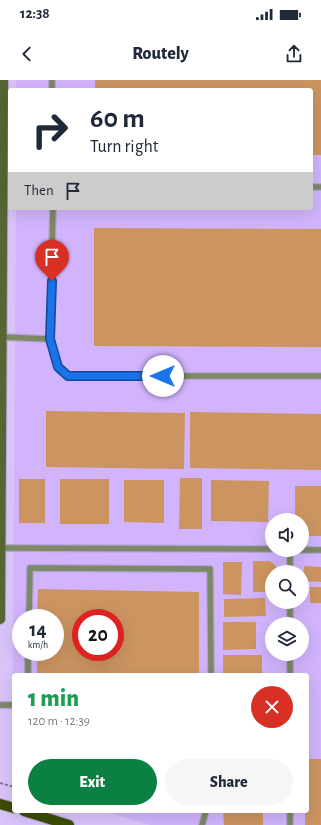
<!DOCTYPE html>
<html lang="en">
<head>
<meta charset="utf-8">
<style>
  :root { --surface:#fff; --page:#f6f6f7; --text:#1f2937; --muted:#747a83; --accent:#0b8043 }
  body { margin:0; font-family:"Alegreya Sans",sans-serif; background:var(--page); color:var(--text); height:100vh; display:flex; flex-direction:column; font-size:15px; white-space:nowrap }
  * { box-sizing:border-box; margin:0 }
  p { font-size:13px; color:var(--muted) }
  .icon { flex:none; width:22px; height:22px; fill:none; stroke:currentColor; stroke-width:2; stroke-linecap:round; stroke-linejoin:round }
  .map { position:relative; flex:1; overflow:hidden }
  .panel { position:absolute; left:12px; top:593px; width:297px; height:140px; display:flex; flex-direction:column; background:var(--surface); border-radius:4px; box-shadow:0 4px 16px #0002 }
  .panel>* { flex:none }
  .top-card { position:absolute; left:8px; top:8px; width:305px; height:122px; border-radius:4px; box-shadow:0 4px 16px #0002; background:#fff; color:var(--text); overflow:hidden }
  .fabs { position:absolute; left:265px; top:433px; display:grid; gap:8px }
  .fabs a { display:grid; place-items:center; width:44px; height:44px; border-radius:50%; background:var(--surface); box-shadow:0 4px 16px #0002; font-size:20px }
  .speed { position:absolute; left:12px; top:529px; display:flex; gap:8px; font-size:20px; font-weight:700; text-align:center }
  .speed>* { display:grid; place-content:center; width:52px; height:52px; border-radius:50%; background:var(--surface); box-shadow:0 4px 16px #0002; line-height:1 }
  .speed small { font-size:10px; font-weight:400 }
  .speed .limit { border:6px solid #d22; background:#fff; color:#111 }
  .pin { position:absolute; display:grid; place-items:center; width:34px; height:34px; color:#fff; margin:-41px -17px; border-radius:50% 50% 50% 0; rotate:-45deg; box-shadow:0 0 4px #0007 }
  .pin .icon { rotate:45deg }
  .me { position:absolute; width:44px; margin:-22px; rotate:270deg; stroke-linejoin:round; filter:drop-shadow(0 0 3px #0008) }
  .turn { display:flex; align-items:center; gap:14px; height:84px; padding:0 16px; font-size:18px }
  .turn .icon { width:52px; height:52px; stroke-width:2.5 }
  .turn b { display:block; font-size:28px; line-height:34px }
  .then { display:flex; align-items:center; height:38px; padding:0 16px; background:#0003; gap:8px; font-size:15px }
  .round { display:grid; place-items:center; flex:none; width:42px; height:42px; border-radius:21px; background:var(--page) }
  .headline { display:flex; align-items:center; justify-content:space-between; height:68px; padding:0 16px }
  h1 { font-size:24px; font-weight:800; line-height:30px; color:#1e9e55 }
  .cta { display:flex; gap:8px; margin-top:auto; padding:8px 16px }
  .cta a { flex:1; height:46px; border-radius:24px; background:var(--accent); color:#fff; font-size:16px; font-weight:800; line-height:46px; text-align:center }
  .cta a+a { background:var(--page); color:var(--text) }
  .status { display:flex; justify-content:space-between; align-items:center; height:28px; padding:0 20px; background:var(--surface); direction:ltr }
  .status svg { height:11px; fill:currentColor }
  header { display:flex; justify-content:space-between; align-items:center; height:52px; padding:0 16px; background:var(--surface); font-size:18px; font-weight:800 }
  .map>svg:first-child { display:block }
</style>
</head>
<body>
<div class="status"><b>12:38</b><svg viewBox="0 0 49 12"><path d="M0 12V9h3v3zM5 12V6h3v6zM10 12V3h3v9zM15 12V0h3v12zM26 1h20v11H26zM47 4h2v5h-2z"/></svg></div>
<header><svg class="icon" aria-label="back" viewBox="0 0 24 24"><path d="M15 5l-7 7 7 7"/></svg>Routely<svg class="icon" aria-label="share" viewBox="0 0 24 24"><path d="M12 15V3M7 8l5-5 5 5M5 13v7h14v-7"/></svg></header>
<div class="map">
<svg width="321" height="745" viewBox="0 0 321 745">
  <rect width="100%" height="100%" fill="#d9c4fa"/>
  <path fill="#d1b4fd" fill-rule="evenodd" d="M16,0H321V745H151L101,731H307V595H14V691L12,689L16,128H311V10H16ZM272,440H302V470H272ZM272,492H302V522H272ZM21,538H55V572H21ZM81,538H115V572H81ZM272,544H302V574H272Z"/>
  <path fill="#cc9461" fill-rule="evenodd" d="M95,0H321V75H311V10H95Z
    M94,148L321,149V267L94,266Z
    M46,331L185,333L184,389L46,387Z
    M190,332L321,334V390L190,388Z
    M180,398H202V449H179Z
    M19,399H45V443H19Z
    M60,399H109V444H60Z
    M124,400H164V443L124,442Z
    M211,400L269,401L268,442L211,441Z
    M295,406H321V456H302V440H295Z
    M253,481H270L276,486V492H272V512H253Z
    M223,482H242L241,515L223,514Z
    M304,486L321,487V502L303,501Z
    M310,507H321V523H310Z
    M38,509L199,512V595H37V572H55V538H37ZM81,538H115V572H81Z
    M265,518L266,536L224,537V519Z
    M223,542H256V569L223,570Z
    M223,575H262V595H223Z
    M307,679H321V745H305V731H307Z
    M223,731H263V745H224Z"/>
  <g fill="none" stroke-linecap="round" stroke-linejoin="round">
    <defs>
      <path id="lane" d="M52,0V10
        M311,107H321
        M53,128L50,259L58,287L68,296H321
        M1,257L50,259
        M0,468L272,469
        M302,470H321
        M290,492V470
        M29,538L30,488L210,489L211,595
        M290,544V522
        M28,595V572
        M290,595V574
        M0,625H14
        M202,745L206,731
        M290,745V731"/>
      <path id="secondary" d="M0,539L3,0"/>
      <path id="primary" d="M0,724L14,728
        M24,731L69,745"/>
    </defs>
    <use href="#lane" stroke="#b5a3d3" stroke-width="8"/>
    <use href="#secondary" stroke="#b5a3d3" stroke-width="12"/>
    <use href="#primary" stroke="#b5a3d3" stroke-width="12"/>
    <path stroke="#81729a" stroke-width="2" stroke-dasharray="3 2" stroke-linecap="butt" d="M0,703L14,707"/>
    <use href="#lane" stroke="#7d8866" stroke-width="5.5"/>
    <use href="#secondary" stroke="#576532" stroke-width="10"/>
    <use href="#primary" stroke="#3c4c00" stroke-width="10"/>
  </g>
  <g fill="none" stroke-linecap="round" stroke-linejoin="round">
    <defs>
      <path id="route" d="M52,201L50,259L58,287L68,296H163"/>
    </defs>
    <use href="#route" stroke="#114b97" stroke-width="10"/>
    <use href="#route" stroke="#1a73e8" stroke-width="7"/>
  </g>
</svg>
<div class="fabs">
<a><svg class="icon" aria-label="sound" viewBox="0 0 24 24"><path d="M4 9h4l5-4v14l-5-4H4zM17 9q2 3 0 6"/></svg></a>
<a><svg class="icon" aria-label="search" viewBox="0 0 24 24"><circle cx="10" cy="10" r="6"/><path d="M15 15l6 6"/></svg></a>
<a><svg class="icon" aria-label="layers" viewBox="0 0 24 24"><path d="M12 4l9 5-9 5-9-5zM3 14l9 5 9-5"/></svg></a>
</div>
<div class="speed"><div>14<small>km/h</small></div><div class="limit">20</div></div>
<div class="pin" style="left:52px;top:201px;background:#d93025"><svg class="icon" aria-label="arrive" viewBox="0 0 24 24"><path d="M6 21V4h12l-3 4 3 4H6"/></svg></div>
<svg class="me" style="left:163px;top:296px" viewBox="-20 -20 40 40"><circle r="19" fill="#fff"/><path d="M0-13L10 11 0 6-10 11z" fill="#1a73e8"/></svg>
<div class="top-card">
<div class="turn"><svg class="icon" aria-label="right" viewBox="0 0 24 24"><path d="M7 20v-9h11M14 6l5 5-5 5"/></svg><div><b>60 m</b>Turn right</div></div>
<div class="then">Then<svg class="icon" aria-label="arrive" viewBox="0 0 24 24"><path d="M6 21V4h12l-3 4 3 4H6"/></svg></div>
</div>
<section class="panel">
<div class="headline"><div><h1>1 min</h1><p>120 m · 12:39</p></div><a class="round" style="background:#d93025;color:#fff"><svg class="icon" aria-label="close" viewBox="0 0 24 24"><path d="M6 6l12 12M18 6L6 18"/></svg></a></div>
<div class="cta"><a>Exit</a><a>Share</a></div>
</section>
</div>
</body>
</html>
